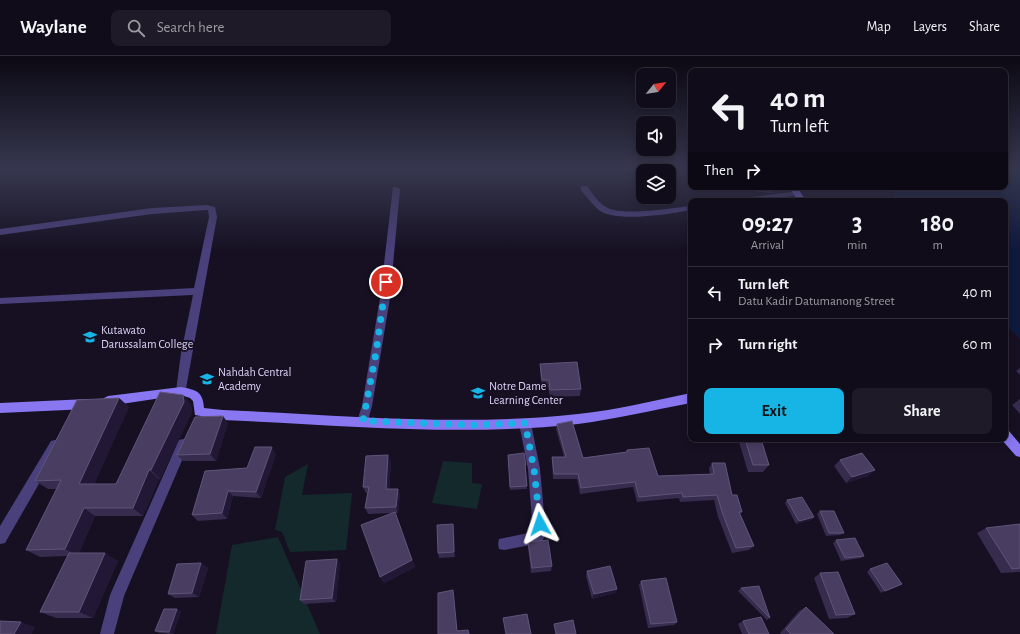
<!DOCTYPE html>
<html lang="en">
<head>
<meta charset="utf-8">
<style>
  :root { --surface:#100c1a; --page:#1e1a27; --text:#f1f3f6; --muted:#9c9ba2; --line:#302c39; --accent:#17b5e5 }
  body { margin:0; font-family:"Alegreya Sans",sans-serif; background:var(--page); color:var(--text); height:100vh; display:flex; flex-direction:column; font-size:15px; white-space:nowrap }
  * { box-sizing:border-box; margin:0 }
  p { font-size:13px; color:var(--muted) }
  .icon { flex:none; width:22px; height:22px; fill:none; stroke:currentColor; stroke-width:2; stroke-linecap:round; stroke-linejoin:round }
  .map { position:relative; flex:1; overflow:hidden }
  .details { position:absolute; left:688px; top:142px; width:320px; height:244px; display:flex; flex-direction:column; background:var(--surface); border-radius:8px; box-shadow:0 2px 10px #0003,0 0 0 1px var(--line) }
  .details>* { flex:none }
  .hud { position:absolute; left:688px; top:12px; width:320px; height:122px; border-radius:8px; box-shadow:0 2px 10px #0003,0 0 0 1px var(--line); background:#100c1a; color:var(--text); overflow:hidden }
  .needle { width:26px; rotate:60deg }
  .controls { position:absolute; left:636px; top:12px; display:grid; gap:8px }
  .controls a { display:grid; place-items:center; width:40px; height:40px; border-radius:8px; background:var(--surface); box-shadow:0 2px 10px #0003,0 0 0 1px var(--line); font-size:20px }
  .pin { position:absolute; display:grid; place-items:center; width:34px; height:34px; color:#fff; margin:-17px; border:2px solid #fff; border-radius:50%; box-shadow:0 1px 4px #0007 }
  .me { position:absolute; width:44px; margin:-22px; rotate:355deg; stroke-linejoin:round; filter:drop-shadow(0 0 3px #0008) }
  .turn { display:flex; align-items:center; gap:14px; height:84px; padding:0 16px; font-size:18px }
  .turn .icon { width:52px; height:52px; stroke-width:2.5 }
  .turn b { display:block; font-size:28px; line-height:34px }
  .then { display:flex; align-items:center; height:38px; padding:0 16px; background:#0003; gap:8px; font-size:15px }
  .eta { display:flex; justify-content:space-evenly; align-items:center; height:68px; text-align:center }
  .eta b { font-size:24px; font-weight:700; line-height:28px }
  .button { display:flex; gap:8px; margin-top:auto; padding:8px 16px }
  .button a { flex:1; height:46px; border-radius:8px; background:var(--accent); color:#111; font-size:16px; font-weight:700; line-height:46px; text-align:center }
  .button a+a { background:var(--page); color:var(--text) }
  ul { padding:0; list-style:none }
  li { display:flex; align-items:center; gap:12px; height:52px; padding:0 16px; border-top:1px solid var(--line) }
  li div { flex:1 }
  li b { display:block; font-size:15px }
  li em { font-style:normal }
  header { display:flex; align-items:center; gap:24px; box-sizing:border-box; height:56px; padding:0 20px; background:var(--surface); border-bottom:1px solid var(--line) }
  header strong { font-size:19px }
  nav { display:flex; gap:22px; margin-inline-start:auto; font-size:14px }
  .search { width:280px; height:36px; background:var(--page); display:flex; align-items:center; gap:10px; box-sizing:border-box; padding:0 14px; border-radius:8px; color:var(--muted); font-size:15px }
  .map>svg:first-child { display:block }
</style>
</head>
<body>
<header>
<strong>Waylane</strong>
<div class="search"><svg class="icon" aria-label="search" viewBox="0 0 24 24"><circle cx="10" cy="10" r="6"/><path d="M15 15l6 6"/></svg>Search here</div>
<nav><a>Map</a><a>Layers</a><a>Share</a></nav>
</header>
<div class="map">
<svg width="1020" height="578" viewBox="0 0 1020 578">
  <rect width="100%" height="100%" fill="#161022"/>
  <path fill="#14292b" d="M443,405L472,407V427L482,428L477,453L432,447Z
    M308,408L302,439L352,437L346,494L290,496L282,476L275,474L285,421Z
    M278,481L320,578H216L232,489Z"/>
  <path fill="#0f193c" d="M1005,114H1020V283L1005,269V145H898L889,131H1005Z"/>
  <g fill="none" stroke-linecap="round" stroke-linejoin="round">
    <path fill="#4a407c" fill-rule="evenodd" d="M581,130H587C593,138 599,148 608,152C624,160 673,152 691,150V154C669,158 622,166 602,156C594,151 587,141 581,134Z
      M393,131H396L400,133L390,242L372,350L367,368L363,370L359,368L357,365L362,350L380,242Z
      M797,135H800V139L755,145H733L737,143Z
      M207,149L215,151L217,161L185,338L181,339L177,338L176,335L181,297L193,239L0,248V242L194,232L209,161L208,154H206L152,158L0,179V173L152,152Z
      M525,362L529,364L531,367L540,413L546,478L541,487L536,488L504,494L499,493L498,488L499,483L533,476L528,413L519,367L521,364Z
      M183,383L187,384L189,388L124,540L114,578H100L110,539L179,384Z
      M55,384L59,385L61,389L59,393L5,487L0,488V470L51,385Z"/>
    <path fill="#8976f1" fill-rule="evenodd" d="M789,131H797L806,145H798Z
      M181,331C196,334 203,335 204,352L223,354C341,359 460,371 578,358C616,354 653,345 691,337V347C653,354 616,363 578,368C460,381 341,369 223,364L195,359L193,345L190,342L181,339L108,350L104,348L103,345L104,342L108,340Z
      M88,343L92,345L93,348L92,351L88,353L0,357V347Z
      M1005,374L1009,375L1020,388V401L1016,400L1001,383H1005Z"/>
  </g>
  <path fill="#372b4e" d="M755,131H788L787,135L771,137L757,136Z
    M540,308L581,333L580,340L550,341L548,331H542L540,315Z
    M1020,312V319L1016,315Z
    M1005,318L1009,323L1005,327Z
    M183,339L191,349L192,356L160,423H159L143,460H95L79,497L118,505L93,562H56L40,556L68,500L40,501L26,494L57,433H48L35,425L119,342L129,351L94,428H116Z
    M1020,343V358L1012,349Z
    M228,367L216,405H183L177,399Z
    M557,368L583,402L626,396L627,394L658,420L710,418L709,412L712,407L742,456L740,457L754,490L749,494L732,497L718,461L714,444L680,446L679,442L637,446L633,431L580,438L577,423H553L552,406V401H564L556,373Z
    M726,383H761L769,409L763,416H748L739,386H727Z
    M914,383H949L945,387H916Z
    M276,398L261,442L233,440L227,463L198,465L192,459L247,412Z
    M508,399L526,409V412L527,433L510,434Z
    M840,404L875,414L868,420L846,427L834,410Z
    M391,405L389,433H398L400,439L398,457H395L415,511L384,527L380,521L392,457L368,458L365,452L367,437H366L363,431Z
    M787,444L814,461L811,464L796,468L785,447Z
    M820,455L844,477L840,479L826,480L817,458Z
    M1020,468V516L1001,517L977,477L986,472Z
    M454,473L455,501L439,502L438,497Z
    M836,484L864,500L861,502L841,505L833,487Z
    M528,486L552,510L551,515L531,517L528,491Z
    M201,507L208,512L199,541L175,542L168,538Z
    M340,507L336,546L304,548L300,544Z
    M870,513L902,528L881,537L867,516Z
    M587,515L617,533L615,537L592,543L586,520Z
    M820,517L855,558L847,562L829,563L814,522Z
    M641,525L677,566L674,569L648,572L639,529Z
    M741,532L770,562L767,564L738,535Z
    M806,551L834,578H781L780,577L799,555Z
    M177,553L181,556L173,578L159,577L155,575Z
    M743,565L769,578H742L738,568Z"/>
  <path fill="#221835" d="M773,131H788L787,135L771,137Z
    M183,339L191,349L192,356L160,423L151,414Z
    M119,342L129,351L91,436L79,428Z
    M223,360L228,367L216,405L210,398Z
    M272,391L276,398L261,442L256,436Z
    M388,399L391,405L389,439L386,433Z
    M149,414L159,423L143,460L133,452Z
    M875,414L868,420L846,427L852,421Z
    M398,433L400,439L398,457L396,451Z
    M228,435L233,440L227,463L222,457Z
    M84,452L95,460L78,500L65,493Z
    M395,456L415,511L384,527L380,521Z
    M814,461L811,464L796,468L799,465Z
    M453,468L454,473L455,501L454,496Z
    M105,497L118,505L93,562L79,556Z
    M337,503L340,507L336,546L332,542Z
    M201,507L208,512L199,541L192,537Z
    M902,528L898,530L881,537L885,535Z
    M617,533L615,537L592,543L594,538Z
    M453,534L454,539L458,578L457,575Z
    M177,553L181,556L173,578L169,576Z
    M21,566L35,571L32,578H14Z"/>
  <path fill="#493d61" stroke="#605579" d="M577,306L581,333L550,334L549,324H542L540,308Z
    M1005,318L1009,323L1005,324Z
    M160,336L183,339L184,346L151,414H149L133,452H84L65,493L26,494L61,424L35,425L77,344L119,342L79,428H116Z
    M223,360L210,398L177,399L195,361Z
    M572,365L583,402L627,396V394L649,392L658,420L714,418L712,407H725L732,439H737L742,456H739L754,490L736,492L722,456L717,439L683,441L682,437L639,441L635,426L581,432L578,418H554L552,401H566L557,368Z
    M745,383H761L769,409H753Z
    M255,391H272L256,436L228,435L222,457L192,459L205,415L247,412Z
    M524,397L526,409H525L527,430L510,431L508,399Z
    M862,397L875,414L852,421L840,404Z
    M388,399L386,433H398L396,451L365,452L369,431H363L366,400Z
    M802,441L814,461L799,465L787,444Z
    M820,455H834L844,477H829Z
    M395,456L412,504L380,521L361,469Z
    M453,468L454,496L438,497L437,469Z
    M1020,468V512L1012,513L986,472Z
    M855,482L864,500L845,502L836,484Z
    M548,484L552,510L532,512L528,486Z
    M69,497H105L79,556H40Z
    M337,503L332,542L300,544L306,505Z
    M201,507L192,537L168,538L177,508Z
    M887,507L902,528L885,535L870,513Z
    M610,510L617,533L594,538L587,515Z
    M838,516L855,558L836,559L820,517Z
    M666,522L677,566L651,568L641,525Z
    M759,530L770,562L741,532Z
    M453,534L457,575L468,574L469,578H438V537Z
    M806,551L834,578H791L786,573Z
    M164,553H177L169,576L155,575Z
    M527,558L531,578H506L503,562Z
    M761,561L769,578H749L743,565Z
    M573,564L576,578H556L554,568Z
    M0,565L21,566L14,578H0Z"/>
  <linearGradient id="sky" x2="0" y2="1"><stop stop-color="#0c0913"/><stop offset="0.58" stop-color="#36374f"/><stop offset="1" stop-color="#36374f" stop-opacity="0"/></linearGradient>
  <rect width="1020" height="195" fill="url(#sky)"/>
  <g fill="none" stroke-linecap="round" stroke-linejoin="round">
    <path stroke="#17b5e5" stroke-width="7" stroke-dasharray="0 12.6" d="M386,226L376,297L363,365L475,369L525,367L534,413L540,468"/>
  </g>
  <defs>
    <symbol id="university-bare" viewBox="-9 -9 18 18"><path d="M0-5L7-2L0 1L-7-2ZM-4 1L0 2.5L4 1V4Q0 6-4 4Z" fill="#17b5e5" stroke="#161022" stroke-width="2.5" paint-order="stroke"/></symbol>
    <symbol id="school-bare" viewBox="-9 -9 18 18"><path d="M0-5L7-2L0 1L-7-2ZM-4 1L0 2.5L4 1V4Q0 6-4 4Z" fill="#17b5e5" stroke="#161022" stroke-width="2.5" paint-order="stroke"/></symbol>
  </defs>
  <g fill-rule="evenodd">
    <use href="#university-bare" x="80" y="271" width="20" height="20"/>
    <use href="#school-bare" x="197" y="313" width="20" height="20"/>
    <use href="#school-bare" x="468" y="327" width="20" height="20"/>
  </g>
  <g text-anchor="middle" stroke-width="4" stroke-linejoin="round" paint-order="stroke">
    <g font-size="12" fill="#ded5fb" stroke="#161022" text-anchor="start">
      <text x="101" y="278">Kutawato<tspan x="101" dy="14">Darussalam College</tspan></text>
      <text x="218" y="320">Nahdah Central<tspan x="218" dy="14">Academy</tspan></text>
      <text x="489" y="334">Notre Dame<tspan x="489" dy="14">Learning Center</tspan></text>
    </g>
  </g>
</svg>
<div class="controls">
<a><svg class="needle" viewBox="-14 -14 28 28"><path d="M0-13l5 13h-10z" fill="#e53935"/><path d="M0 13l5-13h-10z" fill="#9c9ba2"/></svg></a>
<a><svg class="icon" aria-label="sound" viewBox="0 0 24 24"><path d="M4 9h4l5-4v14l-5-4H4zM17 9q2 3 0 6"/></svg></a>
<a><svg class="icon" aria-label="layers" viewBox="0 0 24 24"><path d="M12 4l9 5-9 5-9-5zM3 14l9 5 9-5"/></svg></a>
</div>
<div class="pin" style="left:386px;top:226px;background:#d93025"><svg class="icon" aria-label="arrive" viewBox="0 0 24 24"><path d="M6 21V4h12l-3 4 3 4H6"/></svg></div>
<svg class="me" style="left:540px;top:468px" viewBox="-20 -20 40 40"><path d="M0-17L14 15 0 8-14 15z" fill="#17b5e5" stroke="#fff" stroke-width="4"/></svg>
<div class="hud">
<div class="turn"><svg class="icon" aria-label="left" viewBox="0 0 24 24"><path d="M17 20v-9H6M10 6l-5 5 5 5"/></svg><div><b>40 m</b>Turn left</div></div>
<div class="then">Then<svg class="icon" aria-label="right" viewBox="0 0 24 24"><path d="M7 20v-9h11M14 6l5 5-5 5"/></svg></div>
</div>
<section class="details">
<div class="eta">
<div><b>09:27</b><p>Arrival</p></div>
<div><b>3</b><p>min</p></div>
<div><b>180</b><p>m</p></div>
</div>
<ul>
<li><svg class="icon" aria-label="left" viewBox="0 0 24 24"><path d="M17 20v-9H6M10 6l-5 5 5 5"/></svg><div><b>Turn left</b><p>Datu Kadir Datumanong Street</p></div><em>40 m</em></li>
<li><svg class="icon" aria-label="right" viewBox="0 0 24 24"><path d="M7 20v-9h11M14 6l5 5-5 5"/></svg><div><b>Turn right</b></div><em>60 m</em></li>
</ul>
<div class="button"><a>Exit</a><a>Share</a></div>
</section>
</div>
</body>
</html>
